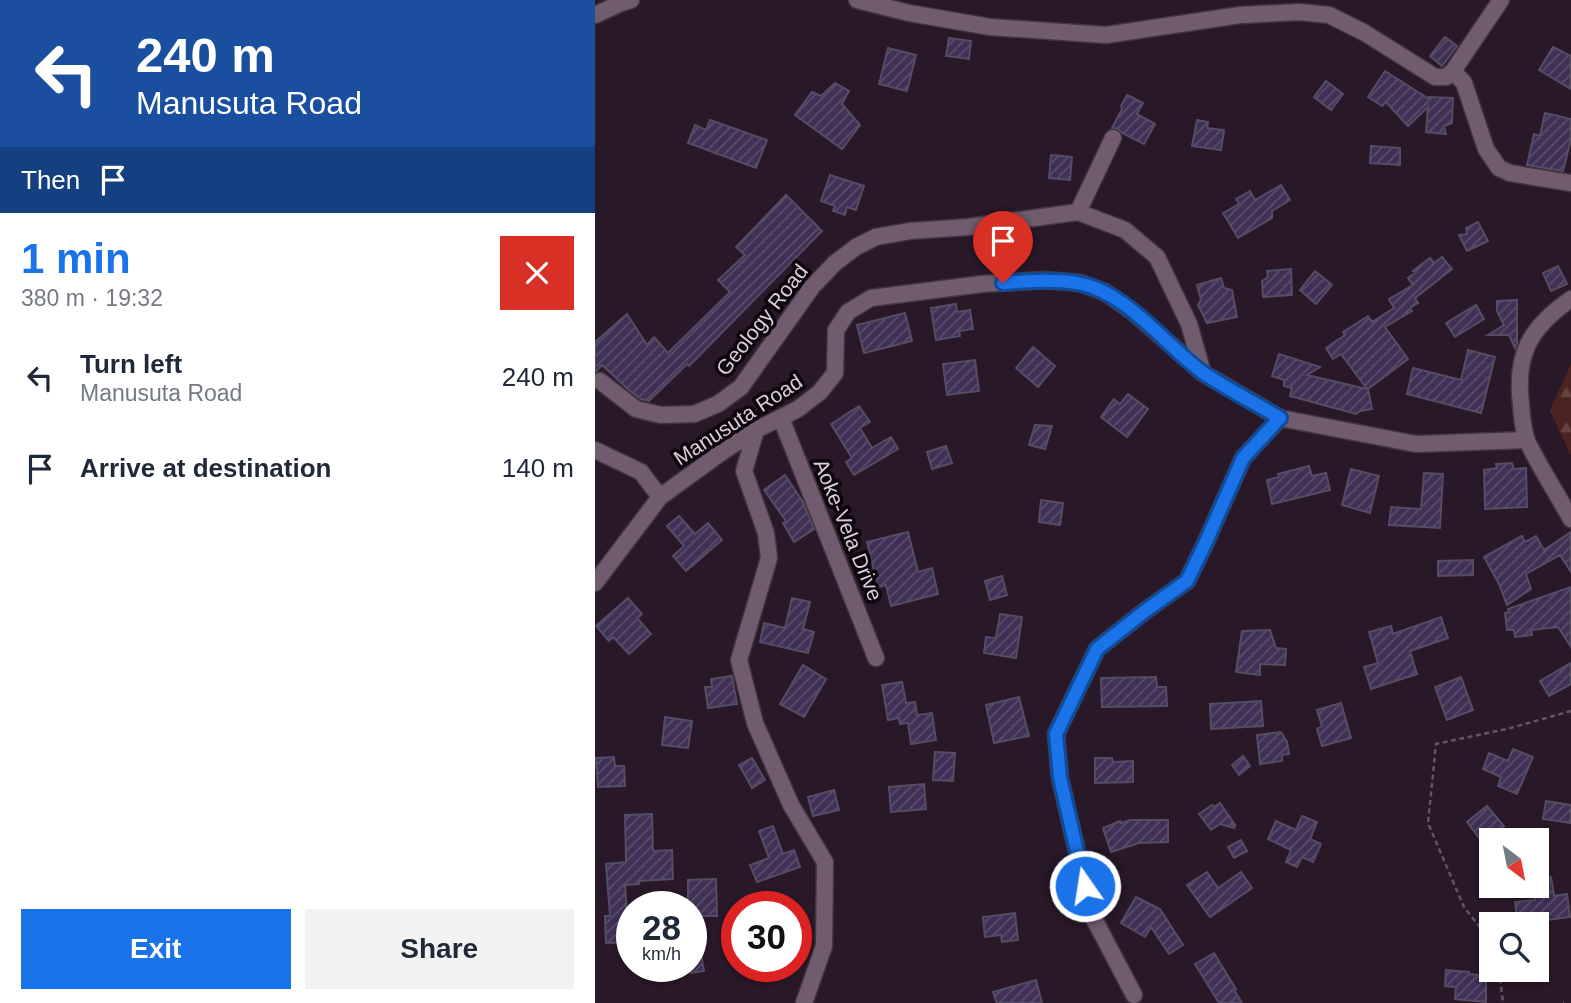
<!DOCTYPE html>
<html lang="en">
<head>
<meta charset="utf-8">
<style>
  :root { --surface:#fff; --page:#f2f2f3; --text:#1f2937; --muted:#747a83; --accent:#1a73e8 }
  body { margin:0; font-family:Arial,sans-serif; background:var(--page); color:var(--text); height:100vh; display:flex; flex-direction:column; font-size:26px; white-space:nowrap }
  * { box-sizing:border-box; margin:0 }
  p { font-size:23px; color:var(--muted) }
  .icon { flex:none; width:38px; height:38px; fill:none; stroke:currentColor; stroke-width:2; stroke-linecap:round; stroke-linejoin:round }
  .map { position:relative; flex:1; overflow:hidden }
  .details { display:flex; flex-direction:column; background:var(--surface); width:595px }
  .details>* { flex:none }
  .guide { background:#1a4fa0; color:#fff; overflow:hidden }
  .needle { width:46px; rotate:148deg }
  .controls { position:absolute; left:884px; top:828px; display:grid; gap:14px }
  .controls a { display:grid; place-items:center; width:70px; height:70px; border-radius:0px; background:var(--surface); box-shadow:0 2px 5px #0004; font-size:35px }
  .speed { position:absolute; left:21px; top:891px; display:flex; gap:14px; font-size:35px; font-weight:700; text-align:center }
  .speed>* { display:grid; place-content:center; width:91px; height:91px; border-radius:50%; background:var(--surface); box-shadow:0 2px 5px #0004; line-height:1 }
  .speed small { font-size:18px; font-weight:400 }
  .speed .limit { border:10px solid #d22; background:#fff; color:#111 }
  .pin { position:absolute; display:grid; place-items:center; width:60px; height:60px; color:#fff; margin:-72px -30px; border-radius:50% 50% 50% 0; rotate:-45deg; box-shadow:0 0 7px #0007 }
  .pin .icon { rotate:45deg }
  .me { position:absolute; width:77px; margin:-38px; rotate:347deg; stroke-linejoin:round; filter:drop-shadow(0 0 5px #0008) }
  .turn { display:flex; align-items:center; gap:24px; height:147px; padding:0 21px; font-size:32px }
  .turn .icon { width:91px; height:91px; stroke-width:2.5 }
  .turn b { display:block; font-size:49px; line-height:60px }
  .then { display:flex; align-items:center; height:66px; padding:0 21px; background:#0003; gap:14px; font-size:26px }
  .round { display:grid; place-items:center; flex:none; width:74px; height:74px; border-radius:0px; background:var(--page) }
  .summary { display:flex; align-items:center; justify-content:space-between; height:119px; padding:0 21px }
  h1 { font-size:42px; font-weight:700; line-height:52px; color:var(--accent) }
  .button { display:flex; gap:14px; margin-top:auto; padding:14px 21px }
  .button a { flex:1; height:80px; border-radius:0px; background:var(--accent); color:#fff; font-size:28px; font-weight:700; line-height:80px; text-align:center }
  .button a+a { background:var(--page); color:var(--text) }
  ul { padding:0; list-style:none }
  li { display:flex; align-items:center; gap:21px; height:91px; padding:0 21px }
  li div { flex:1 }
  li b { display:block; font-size:26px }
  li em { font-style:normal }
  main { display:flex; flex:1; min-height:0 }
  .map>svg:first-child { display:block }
</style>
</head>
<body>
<main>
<section class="details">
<div class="guide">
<div class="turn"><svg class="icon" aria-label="left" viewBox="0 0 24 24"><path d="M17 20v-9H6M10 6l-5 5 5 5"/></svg><div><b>240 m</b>Manusuta Road</div></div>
<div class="then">Then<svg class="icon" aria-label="arrive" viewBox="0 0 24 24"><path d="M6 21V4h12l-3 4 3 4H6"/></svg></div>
</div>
<div class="summary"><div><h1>1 min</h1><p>380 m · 19:32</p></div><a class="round" style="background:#d93025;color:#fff"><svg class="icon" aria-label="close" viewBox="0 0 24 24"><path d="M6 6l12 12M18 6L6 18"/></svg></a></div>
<ul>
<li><svg class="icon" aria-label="left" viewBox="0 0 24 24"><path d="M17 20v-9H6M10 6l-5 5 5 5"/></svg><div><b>Turn left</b><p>Manusuta Road</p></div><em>240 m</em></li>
<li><svg class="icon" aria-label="arrive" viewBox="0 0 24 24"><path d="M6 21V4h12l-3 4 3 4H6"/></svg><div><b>Arrive at destination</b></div><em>140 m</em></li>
</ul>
<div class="button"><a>Exit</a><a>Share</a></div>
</section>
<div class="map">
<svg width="976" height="1003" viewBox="0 0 976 1003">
  <defs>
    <pattern id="forest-firs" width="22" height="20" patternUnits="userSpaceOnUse" patternTransform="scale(1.75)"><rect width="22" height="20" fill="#4b2421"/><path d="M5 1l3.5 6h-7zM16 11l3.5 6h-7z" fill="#644341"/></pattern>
    <pattern id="building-hatch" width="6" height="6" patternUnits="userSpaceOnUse" patternTransform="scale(1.75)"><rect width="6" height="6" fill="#3f3055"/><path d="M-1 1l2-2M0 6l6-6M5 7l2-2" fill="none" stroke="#5a4d6d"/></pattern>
  </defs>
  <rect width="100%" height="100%" fill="#291828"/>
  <path fill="url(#forest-firs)" d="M976,364V456L955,410Z"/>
  <path fill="url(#building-hatch)" stroke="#554d64" stroke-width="2" d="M850,37L862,46L847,66L835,56Z
    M354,38L376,41L374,59L351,56Z
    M958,47L976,56V89L944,70Z
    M293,48L321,55L312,91L284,84Z
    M790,71L834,99V97L858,98L857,123L849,126L851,134L831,132L833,107L813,126L791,102L787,106L773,97Z
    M731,81L748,94L736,110L719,97Z
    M240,83L254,91L247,104L265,125L247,149L200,115L217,92L226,96Z
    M532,95L548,103L542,114L560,124L549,144L527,133L523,129L517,128L527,109L526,106Z
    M950,113L976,119V139L968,171L932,165L939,134L945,136Z
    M115,120L172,140L161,168L93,143L100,125L111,130Z
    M602,120L613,122L612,128L629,130L626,150L597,146Z
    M776,146L805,148V165L775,163Z
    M456,155L477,157L475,180L454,178Z
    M235,175L269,186L261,210L252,207L250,215L238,211L240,206L226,201Z
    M686,185L695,200L677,211V218L643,238L628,213L644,204L641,199L655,191L660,200Z
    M191,195L227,231L94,366L92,364L54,401L46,399L34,390L7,365L0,372V342L32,314L52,345L59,337L73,353L135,292L123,280L150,255L141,247Z
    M883,222L893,241L872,251L864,235L872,234L871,228Z
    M847,257L857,269L820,298L823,303L815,308L817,311L790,327L813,359L773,389L777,409L765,411L761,414L695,396L697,388L689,386V380L677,376L684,354L725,367L712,375L772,389L746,354L738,359L731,348L750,335L748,332L773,316L777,322L799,308L794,299L818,285L813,278L821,272L818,271L835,258L839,263Z
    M963,266L972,284L956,291L948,273Z
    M696,269L697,295L668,297L667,281L673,277L672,271Z
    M720,271L737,285L721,304L705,290Z
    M626,278L629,288L637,290L642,317L612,323L603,305L606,300L602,285Z
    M922,300V343L920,348L914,335H893L909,325L902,311V301Z
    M361,304L362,312L375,310L378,329L364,331L365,336L341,340L336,308Z
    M881,305L889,319L860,337L851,323Z
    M310,313L317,341L269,353L262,325Z
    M438,347L460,366L443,387L421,368Z
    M873,350L900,357L886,413L812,394L818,368L866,380Z
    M380,360L384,391L352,395L348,364Z
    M533,394L553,409L532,437L506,417L519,399L525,404Z
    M264,406L275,422L265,428L277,448L296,437L303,449L259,475L251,462L257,458L236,424Z
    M440,425L457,426L450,449L434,445Z
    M351,446L357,463L337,469L332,452Z
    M917,463L919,469L931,468L932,507L890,509L889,470L902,468L901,464Z
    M714,466L717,476L731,473L735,490L677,504L672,480L684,477L683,474Z
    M756,469L784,476L775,513L747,505Z
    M829,473L848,474L845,528L794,525L796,507L826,509Z
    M190,475L208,502L219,529L199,542L188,523L191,521L169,490Z
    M446,500L468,503L465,525L444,522Z
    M84,516L100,534L113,523L127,540L91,571L78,556L89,546L72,526Z
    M313,532L323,572L337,568L343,594L296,606L291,585L283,587L272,542Z
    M976,532V572L965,555L931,574L936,589L912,605L904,584L889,557L927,536L930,542L941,536L949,550Z
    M878,560V575L843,576V561Z
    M407,576L412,595L395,600L390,581Z
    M976,587V647L963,627L936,630L937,635L920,637L919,630H912L910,613L914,612L913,609Z
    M33,598L47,614L42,618L56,634L34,654L18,637L14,641L1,626Z
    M197,598L215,602L208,629L219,632L213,653L165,642L169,623L190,628Z
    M405,614L427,617L421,658L389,653L391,637L401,638Z
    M846,617L853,638L815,651L822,674L776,689L769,667L783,663L774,632L796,626L798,634Z
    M675,630L681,648L691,649L690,665L665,664V675L641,672L647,631Z
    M976,663V684L954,696L945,681Z
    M208,665L231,679L209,717L185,704Z
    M137,676L142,704L113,708L110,687H117L116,679Z
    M561,677L562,687H571L572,706L507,707L506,678Z
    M866,677L878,710L852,720L840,687Z
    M307,682L311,703L320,702L322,715L337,713L341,740L316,744L313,723L305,724L304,718L293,720L287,685Z
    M424,697L434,736L399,743L391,705Z
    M666,701L668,726L616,729L615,704Z
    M746,703L756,738L727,746L722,729L727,726L722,710Z
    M70,717L97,721L93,748L67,745Z
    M686,732L692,742L694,754L687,755V761L665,764L662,735Z
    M918,749L938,757L922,794L903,786L906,777L888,769L894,753L913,761Z
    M340,752L360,753L358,781L338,780Z
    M648,756L655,766L644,775L637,765Z
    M19,757L20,766H29L30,786L3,787L1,758Z
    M157,758L170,780L157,788L144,765Z
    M500,758H517L518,762L538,761V782L500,783Z
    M329,784L331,809L296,812L294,787Z
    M239,790L244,810L218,816L213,797Z
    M951,801L976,805V823L948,819Z
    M625,803L641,826L637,824L639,828L625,824L616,830L604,814L617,805L619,807Z
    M892,806L909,826L888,843L872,822Z
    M57,814L58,851L77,850L78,879L44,881V884L30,885L32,918H37V942L11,943L10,916H15L11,864L31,862L30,815Z
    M707,816L722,822L715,839L726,844L718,862L707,857L702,867L691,862L696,850L673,839L681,821L701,830Z
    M535,820H573V842L544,843L516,852L508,828L525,821L526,823Z
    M178,826L188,854L199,850L205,867L162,882L155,865L174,858L164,831Z
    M646,840L652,851L639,858L633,847Z
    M612,872L623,888L646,872L657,888L615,917L592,885Z
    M956,877L959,896L972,894L975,917L923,924L920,902L940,900L939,886H942V879Z
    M121,879L122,916H98V903H93V880Z
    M541,897L565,909L588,945L574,954L556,927L550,937L526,923Z
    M420,913L423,940L407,942L406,935L390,937L388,917Z
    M96,936H103L109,971L96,973Z
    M619,953L641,989L639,990L647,1003H624L600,964Z
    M851,970L874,972V974L891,976V1002L860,999L861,987L850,986Z
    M441,980L447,1003H402L398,992Z"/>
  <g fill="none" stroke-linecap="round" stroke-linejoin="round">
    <defs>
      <path id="minor" d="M262,0L314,13L395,27L511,35L645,15L704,12L734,15L770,33L840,77H851L858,71L906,0
        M0,15L26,3L36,0
        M858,71L869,83L891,149L904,168L915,173L976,183
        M483,212L518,138
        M976,299C934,328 920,355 926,405C927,417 928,432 933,443C946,469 962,494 976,519
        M5,381L41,409L66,415L99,414L123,404L146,387L217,287L240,263L261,247L281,237L315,231L373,227L483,212L530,230L562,257L594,324L608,373
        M186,418L281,658
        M161,430L149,471L171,533L174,558L144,660L160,723L196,805L230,862L229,946L209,1003
        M0,450L46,472L65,497
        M0,583L65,497L127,452L161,430L203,409L225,392L240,373L241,330L253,312L276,298L387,284L450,280L485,283L510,292L538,312L608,373L685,418L821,444L932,440
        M539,995L496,913L465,778L461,734L502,649L550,611L592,581L610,544L648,458L685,418"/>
    </defs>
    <use href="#minor" stroke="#413540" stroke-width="19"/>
    <path stroke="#645462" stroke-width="2.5" stroke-dasharray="5 3.5" stroke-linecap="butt" d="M896,941L869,907L833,823L841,744L912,729L976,711
      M904,970L908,1003
      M968,1003H969"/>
    <use href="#minor" stroke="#715c6f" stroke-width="16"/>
  </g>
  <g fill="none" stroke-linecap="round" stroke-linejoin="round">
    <defs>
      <path id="route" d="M408,283C433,281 457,279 482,283C531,291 569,344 607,372C632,389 660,403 685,418L648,458L610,544L592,581L550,611L502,649L461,734L465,778L490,886"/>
    </defs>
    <use href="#route" stroke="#114b97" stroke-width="18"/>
    <use href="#route" stroke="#1a73e8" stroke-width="12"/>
  </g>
  <g text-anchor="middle" stroke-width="7" stroke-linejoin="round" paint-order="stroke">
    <g font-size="21" fill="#dbcfd9" stroke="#0d060d">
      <text transform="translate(167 320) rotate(-52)" y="7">Geology Road</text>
      <text transform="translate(143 420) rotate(-33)" y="7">Manusuta Road</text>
      <text transform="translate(253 530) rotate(68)" y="7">Aoke-Vela Drive</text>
    </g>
  </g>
</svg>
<div class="controls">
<a><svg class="needle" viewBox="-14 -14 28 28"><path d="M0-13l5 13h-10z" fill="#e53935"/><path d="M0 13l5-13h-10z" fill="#747a83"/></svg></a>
<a><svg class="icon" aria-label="search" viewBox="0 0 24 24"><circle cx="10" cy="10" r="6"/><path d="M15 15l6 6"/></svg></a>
</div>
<div class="speed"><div>28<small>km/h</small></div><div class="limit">30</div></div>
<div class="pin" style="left:408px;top:283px;background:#d93025"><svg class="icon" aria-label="arrive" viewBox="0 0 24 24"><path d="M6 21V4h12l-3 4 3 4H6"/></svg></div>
<svg class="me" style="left:490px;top:886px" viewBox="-20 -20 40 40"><circle r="17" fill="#1a73e8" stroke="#fff" stroke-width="3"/><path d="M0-11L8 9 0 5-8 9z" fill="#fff"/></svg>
</div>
</main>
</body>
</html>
